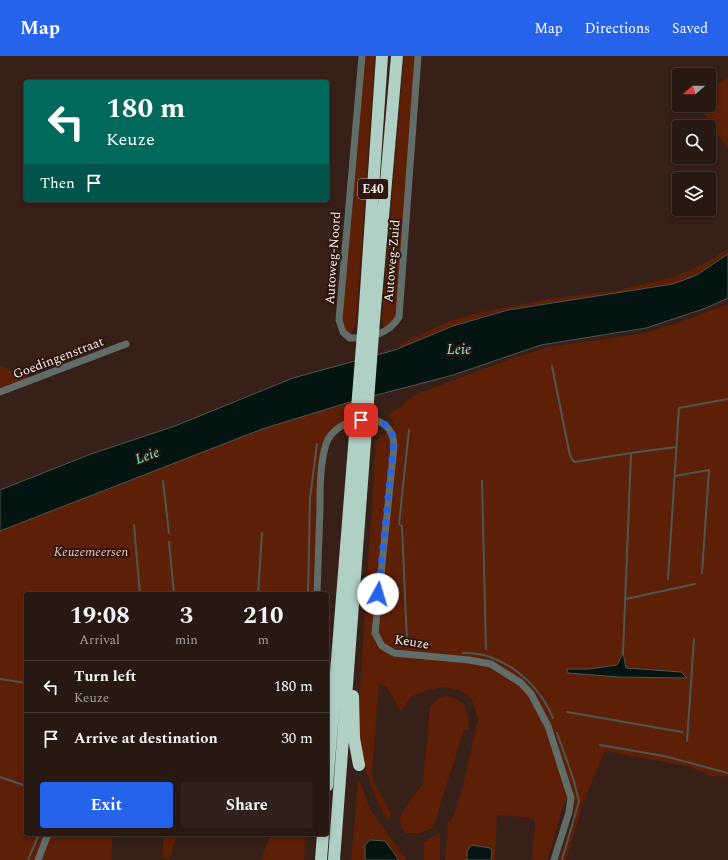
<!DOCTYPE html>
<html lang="en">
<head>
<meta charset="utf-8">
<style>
  :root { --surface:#281812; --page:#30211b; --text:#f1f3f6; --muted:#a5a09f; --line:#443732; --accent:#2563eb }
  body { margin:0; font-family:Spectral,serif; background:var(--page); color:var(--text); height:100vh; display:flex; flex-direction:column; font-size:15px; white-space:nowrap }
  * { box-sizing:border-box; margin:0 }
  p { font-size:13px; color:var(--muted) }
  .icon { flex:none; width:22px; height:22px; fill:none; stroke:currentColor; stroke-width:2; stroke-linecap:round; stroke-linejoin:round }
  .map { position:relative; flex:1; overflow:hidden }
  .side { position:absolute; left:24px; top:536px; width:305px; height:244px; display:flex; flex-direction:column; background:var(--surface); border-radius:4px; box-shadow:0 2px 6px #0003,0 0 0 1px var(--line) }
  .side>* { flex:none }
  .top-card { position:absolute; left:24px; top:24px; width:305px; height:122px; border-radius:4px; box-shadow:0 2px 6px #0003,0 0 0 1px var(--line); background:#00695c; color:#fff; overflow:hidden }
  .needle { width:26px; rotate:250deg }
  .controls { position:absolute; left:672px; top:12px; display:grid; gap:8px }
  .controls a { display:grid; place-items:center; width:44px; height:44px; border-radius:4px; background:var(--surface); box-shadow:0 2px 6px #0003,0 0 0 1px var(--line); font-size:20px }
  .pin { position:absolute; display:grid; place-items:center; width:34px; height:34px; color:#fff; margin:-17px; border-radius:8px; box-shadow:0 2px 6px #0006 }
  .me { position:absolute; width:44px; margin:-22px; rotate:6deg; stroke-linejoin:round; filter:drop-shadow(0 0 3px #0008) }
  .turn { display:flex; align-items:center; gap:14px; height:84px; padding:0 16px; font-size:18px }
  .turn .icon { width:52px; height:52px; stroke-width:2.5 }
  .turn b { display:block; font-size:28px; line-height:34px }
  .then { display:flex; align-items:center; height:38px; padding:0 16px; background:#0003; gap:8px; font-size:15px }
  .eta { display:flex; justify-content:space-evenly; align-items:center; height:68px; text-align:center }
  .eta b { font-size:24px; font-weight:700; line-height:28px }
  .cta { display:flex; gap:8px; margin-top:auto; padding:8px 16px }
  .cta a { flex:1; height:46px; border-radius:4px; background:var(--accent); color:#fff; font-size:16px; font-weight:700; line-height:46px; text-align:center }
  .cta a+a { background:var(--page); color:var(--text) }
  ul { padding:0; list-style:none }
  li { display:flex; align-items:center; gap:12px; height:52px; padding:0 16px; border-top:1px solid var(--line) }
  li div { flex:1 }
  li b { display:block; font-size:15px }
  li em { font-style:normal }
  header { display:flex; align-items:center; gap:24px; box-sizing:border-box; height:56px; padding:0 20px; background:var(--accent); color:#fff }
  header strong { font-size:19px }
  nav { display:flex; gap:22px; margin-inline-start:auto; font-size:14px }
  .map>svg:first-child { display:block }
</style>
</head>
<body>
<header>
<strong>Map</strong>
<nav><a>Map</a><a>Directions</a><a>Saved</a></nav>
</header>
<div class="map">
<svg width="728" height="804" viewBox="0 0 728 804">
  <rect width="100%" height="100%" fill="#362018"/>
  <path fill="#5d1f06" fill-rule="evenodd" d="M365,0H375L356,267L351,279L346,274L342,264Z
    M404,0H415L396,260L391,269L384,274L382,262Z
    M728,21V93L698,49H709V33Z
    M728,193V198L697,219L673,228L508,254L453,270L400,292V288L448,266L473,258L548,243L619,234L676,220L703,208Z
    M728,248V721L711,720L690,711L605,695L585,742L566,804H558C565,784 578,759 574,738L567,743L563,750L548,804H532L535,768L533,762L497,759L495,804H445L448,766L451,765L460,742L478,664L472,643L460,634L444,631L427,634L411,641L401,656L387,631L379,628L372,718L374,727L391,757L388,766C372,737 363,710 357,678L376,385L394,369L389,359L415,339L515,301L550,291L645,277L678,267ZM624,598L626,612L680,616L686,622L619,621L568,617V613H589L618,609Z
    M0,310L30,321L0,334Z
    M350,346L348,365L332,373L326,382L315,538H26V778H113L111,804H0V475L262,373Z
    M447,640C467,644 469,656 469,674L464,673L433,772L421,777H405L401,772L400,760L423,727L430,651L438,643Z
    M358,725H360L368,749L381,769L407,804H351Z
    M440,777V804H424V786Z
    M164,778H177L169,804L162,801Z
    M271,778H306L304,804H261Z"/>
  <path fill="#041410" stroke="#4f5652" d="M728,198V242L706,252L646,272L541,289L453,319L350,346L262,373L0,475V434L91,398L175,370L293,322L395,294L453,270L508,254L673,228L697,219Z
    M623,597L626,612L681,616L687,622L619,621L568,617L567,613H589L617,609Z
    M370,784L385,785L399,804H365V789Z
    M471,789L490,792L492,795L491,804H467V796Z"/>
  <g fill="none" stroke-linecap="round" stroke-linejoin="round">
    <path stroke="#4f5652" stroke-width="2" d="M552,310L570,400L574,406L631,397
      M675,420L709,414L702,517
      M163,425L169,477
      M482,425L486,593
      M134,469L140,538
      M169,486L174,538
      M668,523L679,352L728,343
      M258,538L262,477
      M308,538L310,442L317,388
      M626,543L695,528
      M407,586L402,470L399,468L409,374
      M463,597C471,597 482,598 490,601C519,611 542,635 553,662
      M623,598L631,397L676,391
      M0,623L26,627
      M567,656L682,676
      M557,677L573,722L579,745L562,804
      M687,685L694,583
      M600,689L664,700L728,717
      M0,721L26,730
      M28,804L39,778"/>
    <path stroke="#606d68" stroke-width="7" d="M362,0L339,264L343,276L350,282C370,282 388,279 399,261L418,0
      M0,336L126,288
      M317,538C318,509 319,481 320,452C320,432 320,408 326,388C335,360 393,349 394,390L375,577L382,590L394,597L469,604L491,608L521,627L531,638L548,670L571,742L569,756L554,804
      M38,804L48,778"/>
    <path stroke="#b0d0c5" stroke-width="12" d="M353,640L354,682L359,709
      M327,730L364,265L382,0
      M321,804L323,778
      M334,804L374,264L397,0"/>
  </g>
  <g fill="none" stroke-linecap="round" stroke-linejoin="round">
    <path stroke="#2563eb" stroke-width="7" stroke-dasharray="0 12.6" d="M361,364C377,362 390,367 394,383L378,538"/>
  </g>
  <g text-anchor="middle" stroke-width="4" stroke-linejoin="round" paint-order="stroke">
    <rect fill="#2c160f" stroke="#bfafaa" stroke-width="1" x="358" y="123" width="30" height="20" rx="3"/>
    <g font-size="12" font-weight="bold" fill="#fef1ed">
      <text x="373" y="137">E40</text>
    </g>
    <g font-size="13" fill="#fef1ed" stroke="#2c160f">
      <text transform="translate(332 202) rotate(-86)" y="5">Autoweg-Noord</text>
      <text transform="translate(391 205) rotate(-85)" y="5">Autoweg-Zuid</text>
      <text transform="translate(58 301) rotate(-21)" y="5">Goedingenstraat</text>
      <text transform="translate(412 585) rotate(9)" y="5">Keuze</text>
    </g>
    <g font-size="13" font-style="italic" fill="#f6c3b2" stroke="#2c160f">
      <text x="91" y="500">Keuzemeersen</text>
    </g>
    <g font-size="14" font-style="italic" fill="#7cfcd8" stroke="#2c160f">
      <text x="459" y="298">Leie</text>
      <text transform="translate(147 399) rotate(-20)" y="5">Leie</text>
    </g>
  </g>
</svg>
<div class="controls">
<a><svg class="needle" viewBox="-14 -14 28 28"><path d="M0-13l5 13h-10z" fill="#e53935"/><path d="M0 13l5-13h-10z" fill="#a5a09f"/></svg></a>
<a><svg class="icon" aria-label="search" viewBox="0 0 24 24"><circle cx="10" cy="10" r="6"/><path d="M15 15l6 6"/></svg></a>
<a><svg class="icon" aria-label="layers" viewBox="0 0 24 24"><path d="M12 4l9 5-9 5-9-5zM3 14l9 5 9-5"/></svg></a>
</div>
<div class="pin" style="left:361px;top:364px;background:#d93025"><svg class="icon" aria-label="arrive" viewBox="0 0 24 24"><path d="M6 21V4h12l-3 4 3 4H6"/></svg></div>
<svg class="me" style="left:378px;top:538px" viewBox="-20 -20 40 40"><circle r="19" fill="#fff"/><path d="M0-13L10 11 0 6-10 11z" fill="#2563eb"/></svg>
<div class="top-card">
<div class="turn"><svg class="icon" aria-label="left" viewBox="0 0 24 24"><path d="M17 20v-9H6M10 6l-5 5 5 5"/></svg><div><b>180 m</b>Keuze</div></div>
<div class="then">Then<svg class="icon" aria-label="arrive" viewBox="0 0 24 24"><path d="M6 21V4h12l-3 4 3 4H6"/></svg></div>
</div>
<section class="side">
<div class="eta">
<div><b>19:08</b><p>Arrival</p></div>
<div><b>3</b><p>min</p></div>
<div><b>210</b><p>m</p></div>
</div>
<ul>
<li><svg class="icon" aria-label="left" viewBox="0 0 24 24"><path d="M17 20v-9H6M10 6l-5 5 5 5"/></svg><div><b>Turn left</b><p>Keuze</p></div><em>180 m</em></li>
<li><svg class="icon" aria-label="arrive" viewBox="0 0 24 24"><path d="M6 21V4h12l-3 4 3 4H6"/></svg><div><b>Arrive at destination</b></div><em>30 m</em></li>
</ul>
<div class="cta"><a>Exit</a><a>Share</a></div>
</section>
</div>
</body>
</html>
